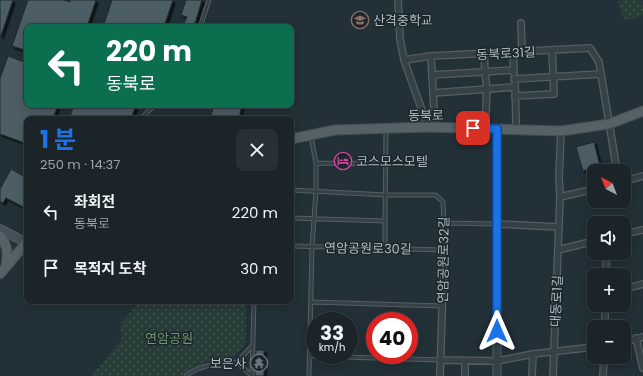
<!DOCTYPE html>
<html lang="ko">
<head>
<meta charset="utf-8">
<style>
  :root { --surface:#1a2429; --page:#273035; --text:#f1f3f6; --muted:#9fa4a8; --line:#384146; --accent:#1a73e8 }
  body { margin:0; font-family:Poppins,"Noto Sans KR",sans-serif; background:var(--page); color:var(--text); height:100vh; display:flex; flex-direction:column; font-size:15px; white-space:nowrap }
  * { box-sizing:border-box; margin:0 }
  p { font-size:13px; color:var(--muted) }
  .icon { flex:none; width:22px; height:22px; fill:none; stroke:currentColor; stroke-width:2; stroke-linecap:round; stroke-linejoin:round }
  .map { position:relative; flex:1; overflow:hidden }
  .details { position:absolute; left:24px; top:116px; width:270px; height:188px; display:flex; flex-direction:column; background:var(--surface); border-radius:8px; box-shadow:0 2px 10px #0003,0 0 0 1px var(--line) }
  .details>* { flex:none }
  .banner { position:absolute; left:24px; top:24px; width:270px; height:84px; border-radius:8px; box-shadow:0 2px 10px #0003,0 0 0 1px var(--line); background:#0b6e4f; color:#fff; overflow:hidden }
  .needle { width:26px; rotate:318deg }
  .buttons { position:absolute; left:587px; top:164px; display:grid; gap:8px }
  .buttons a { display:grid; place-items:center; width:44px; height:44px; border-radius:8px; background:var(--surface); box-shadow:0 2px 10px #0003,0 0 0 1px var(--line); font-size:20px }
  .speed { position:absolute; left:306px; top:312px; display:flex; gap:8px; font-size:20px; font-weight:700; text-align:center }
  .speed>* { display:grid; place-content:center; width:52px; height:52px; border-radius:50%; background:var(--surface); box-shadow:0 2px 10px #0003,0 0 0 1px var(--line); line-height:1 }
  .speed small { font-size:10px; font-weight:400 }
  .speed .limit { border:6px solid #d22; background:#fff; color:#111 }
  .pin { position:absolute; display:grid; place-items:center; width:34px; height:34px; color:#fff; margin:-17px; border-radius:8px; box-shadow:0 2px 6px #0006 }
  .me { position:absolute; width:44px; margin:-22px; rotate:0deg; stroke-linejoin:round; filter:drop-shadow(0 0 3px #0008) }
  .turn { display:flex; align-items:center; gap:14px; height:84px; padding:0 16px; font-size:18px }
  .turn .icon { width:52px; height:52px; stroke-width:2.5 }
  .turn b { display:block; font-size:28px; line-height:34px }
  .round { display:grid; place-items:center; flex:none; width:42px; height:42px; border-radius:8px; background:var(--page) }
  .headline { display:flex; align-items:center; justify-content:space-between; height:68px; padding:0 16px }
  h1 { font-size:24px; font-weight:700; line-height:30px; color:var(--accent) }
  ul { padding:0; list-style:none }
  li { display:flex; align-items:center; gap:12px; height:56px; padding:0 16px }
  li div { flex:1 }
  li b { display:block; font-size:15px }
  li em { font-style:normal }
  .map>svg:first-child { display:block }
</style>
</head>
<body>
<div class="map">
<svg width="643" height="376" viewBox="0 0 643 376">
  <defs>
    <pattern id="park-dots" width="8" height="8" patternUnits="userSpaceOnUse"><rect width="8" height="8" fill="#273c37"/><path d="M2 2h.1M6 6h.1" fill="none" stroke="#445652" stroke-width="1.8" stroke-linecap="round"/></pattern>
    <filter id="shadow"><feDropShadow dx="2.5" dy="2.5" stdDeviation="0" flood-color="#0009"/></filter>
  </defs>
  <rect width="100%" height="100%" fill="#223037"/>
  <path fill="url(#park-dots)" d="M623,0H641L643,5V16L624,21L618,2Z
    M140,301H246V341L243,347L232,358L205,362L187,372L183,376H92L122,339L120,325Z"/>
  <path fill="#4e5d65" stroke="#1d282e" filter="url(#shadow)" d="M0,0H13L1,36H0Z
    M28,0H64L70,2V0H96L87,27H27V51L12,46Z
    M112,0H173L164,27H103Z
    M186,0H202L194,27H182L187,17L181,15Z
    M8,56L27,63V105H58L53,119H27V144L0,134V78Z
    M74,105H136L131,119H69Z
    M214,105H242L239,119H210Z
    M594,142L600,166L583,171L576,147Z
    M11,169L27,178V209L6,198L3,203L0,201V189Z
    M256,350H264V376H255Z"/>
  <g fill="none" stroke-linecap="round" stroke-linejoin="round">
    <defs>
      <path id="service" d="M200,27L209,0
        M140,119L155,105
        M316,163L385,164
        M291,190L386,195H436L443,202L444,223L497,224
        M291,218L385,221
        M291,246L444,250
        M385,248V221L386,131
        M311,302L442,306
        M309,356L441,360
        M186,376C200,364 220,364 237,362
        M252,376L254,301
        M252,376L237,362L253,345
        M309,376L312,247L316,191V163L311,136"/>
      <path id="minor" d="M398,0L400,39L404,60L428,127
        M521,23L522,52
        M513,52L514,73
        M484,54L485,72L487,89L485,129
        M431,56L435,127
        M404,60L431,56L590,48L599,62L617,171
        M432,75L514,70
        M514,79L601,74
        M515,84L516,122L515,130
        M433,93L515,87
        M515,96L554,94L552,50
        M624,181L643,176
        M560,197L594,189
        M498,224L559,227
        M624,234L643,230
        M558,250L594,241
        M606,275V253
        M624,289L643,284
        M605,327V305
        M636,338L643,368
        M624,342L643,337
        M441,360L497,361L533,354L594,347
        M440,376L444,250V223
        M465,376V361
        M532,376L533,354
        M553,376L560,197L559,177L561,131
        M603,376L604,357"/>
      <path id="tertiary" d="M497,376V129"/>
      <path id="secondary" d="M0,229L27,243"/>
      <path id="primary" d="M291,139L335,130L428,127L561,131L609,124L643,111
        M0,236C8,245 8,255 6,266
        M0,274L27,242"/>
    </defs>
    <use href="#service" stroke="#535f65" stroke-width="5"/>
    <use href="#minor" stroke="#535f65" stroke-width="8"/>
    <use href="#tertiary" stroke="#535f65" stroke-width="9"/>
    <use href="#secondary" stroke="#535f65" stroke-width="10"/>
    <use href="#primary" stroke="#424d54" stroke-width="11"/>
    <use href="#service" stroke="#364147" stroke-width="3"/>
    <use href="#minor" stroke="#364147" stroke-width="5.5"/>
    <use href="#tertiary" stroke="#364147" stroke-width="7"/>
    <use href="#secondary" stroke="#44515a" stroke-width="8"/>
    <use href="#primary" stroke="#546167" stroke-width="9"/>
  </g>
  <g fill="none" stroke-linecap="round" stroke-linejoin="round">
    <defs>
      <path id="route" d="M473,128L497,129V331"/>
    </defs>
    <use href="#route" stroke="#114b97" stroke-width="10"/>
    <use href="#route" stroke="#1a73e8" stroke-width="7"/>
  </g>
  <defs>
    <symbol id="school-ring" viewBox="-11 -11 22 22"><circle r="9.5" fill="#1b262c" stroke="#8d6e63" stroke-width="1.5"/><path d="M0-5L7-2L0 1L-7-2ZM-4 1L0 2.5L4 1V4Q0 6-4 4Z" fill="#8d6e63"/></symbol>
    <symbol id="hotel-ring" viewBox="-11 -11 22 22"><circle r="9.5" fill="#1b262c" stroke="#d1479c" stroke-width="1.5"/><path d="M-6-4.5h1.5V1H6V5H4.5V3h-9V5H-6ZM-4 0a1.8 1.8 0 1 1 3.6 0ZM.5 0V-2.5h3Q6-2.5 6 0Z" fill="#d1479c"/></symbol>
    <symbol id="temple-ring" viewBox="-11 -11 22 22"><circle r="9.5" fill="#1b262c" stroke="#6b7280" stroke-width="1.5"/><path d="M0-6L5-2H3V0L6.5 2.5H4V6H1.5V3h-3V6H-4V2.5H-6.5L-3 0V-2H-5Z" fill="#6b7280"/></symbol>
  </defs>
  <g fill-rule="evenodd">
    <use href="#school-ring" x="350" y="10" width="20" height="20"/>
    <use href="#hotel-ring" x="333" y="151" width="20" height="20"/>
    <use href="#temple-ring" x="249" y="353" width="20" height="20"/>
  </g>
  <g text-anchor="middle" stroke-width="3" stroke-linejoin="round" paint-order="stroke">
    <g font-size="13" fill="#b0bcc4" stroke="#1b262c" text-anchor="start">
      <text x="373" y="25">산격중학교</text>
      <text x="356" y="166">코스모스모텔</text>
      <text x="246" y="368" text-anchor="end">보은사</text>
    </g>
    <g font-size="13" fill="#b0bcc4" stroke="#1b262c">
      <text transform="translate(506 53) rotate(-3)" y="5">동북로31길</text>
      <text transform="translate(426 115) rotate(-1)" y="5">동북로</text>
      <text transform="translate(368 248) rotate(1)" y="5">연암공원로30길</text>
      <text transform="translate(443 260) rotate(-89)" y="5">연암공원로32길</text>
      <text transform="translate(556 301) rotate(-87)" y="5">대동로1길</text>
    </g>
    <g font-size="13" fill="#719771" stroke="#1b262c">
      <text x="169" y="343">연암공원</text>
    </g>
  </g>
</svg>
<div class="buttons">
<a><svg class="needle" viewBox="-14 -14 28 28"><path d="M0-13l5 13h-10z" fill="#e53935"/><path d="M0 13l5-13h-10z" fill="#9fa4a8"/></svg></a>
<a><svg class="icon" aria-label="sound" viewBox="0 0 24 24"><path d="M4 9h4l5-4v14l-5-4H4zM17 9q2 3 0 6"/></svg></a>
<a>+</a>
<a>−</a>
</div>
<div class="speed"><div>33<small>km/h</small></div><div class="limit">40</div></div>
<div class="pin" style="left:473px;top:128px;background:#d93025"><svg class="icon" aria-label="arrive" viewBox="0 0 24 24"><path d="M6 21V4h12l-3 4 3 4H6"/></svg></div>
<svg class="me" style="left:497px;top:331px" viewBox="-20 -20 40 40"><path d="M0-17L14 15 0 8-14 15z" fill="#1a73e8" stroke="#fff" stroke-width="4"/></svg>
<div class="banner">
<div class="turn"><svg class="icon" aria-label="left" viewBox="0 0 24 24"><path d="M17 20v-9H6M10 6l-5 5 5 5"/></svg><div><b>220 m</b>동북로</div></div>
</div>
<section class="details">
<div class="headline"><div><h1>1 분</h1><p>250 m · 14:37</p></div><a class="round"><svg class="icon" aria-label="close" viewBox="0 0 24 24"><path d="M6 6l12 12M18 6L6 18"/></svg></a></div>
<ul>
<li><svg class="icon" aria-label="left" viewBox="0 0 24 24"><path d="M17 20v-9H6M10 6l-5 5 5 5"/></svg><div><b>좌회전</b><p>동북로</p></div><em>220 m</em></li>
<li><svg class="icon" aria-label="arrive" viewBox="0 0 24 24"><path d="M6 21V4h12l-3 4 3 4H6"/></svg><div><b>목적지 도착</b></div><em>30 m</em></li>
</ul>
</section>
</div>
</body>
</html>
